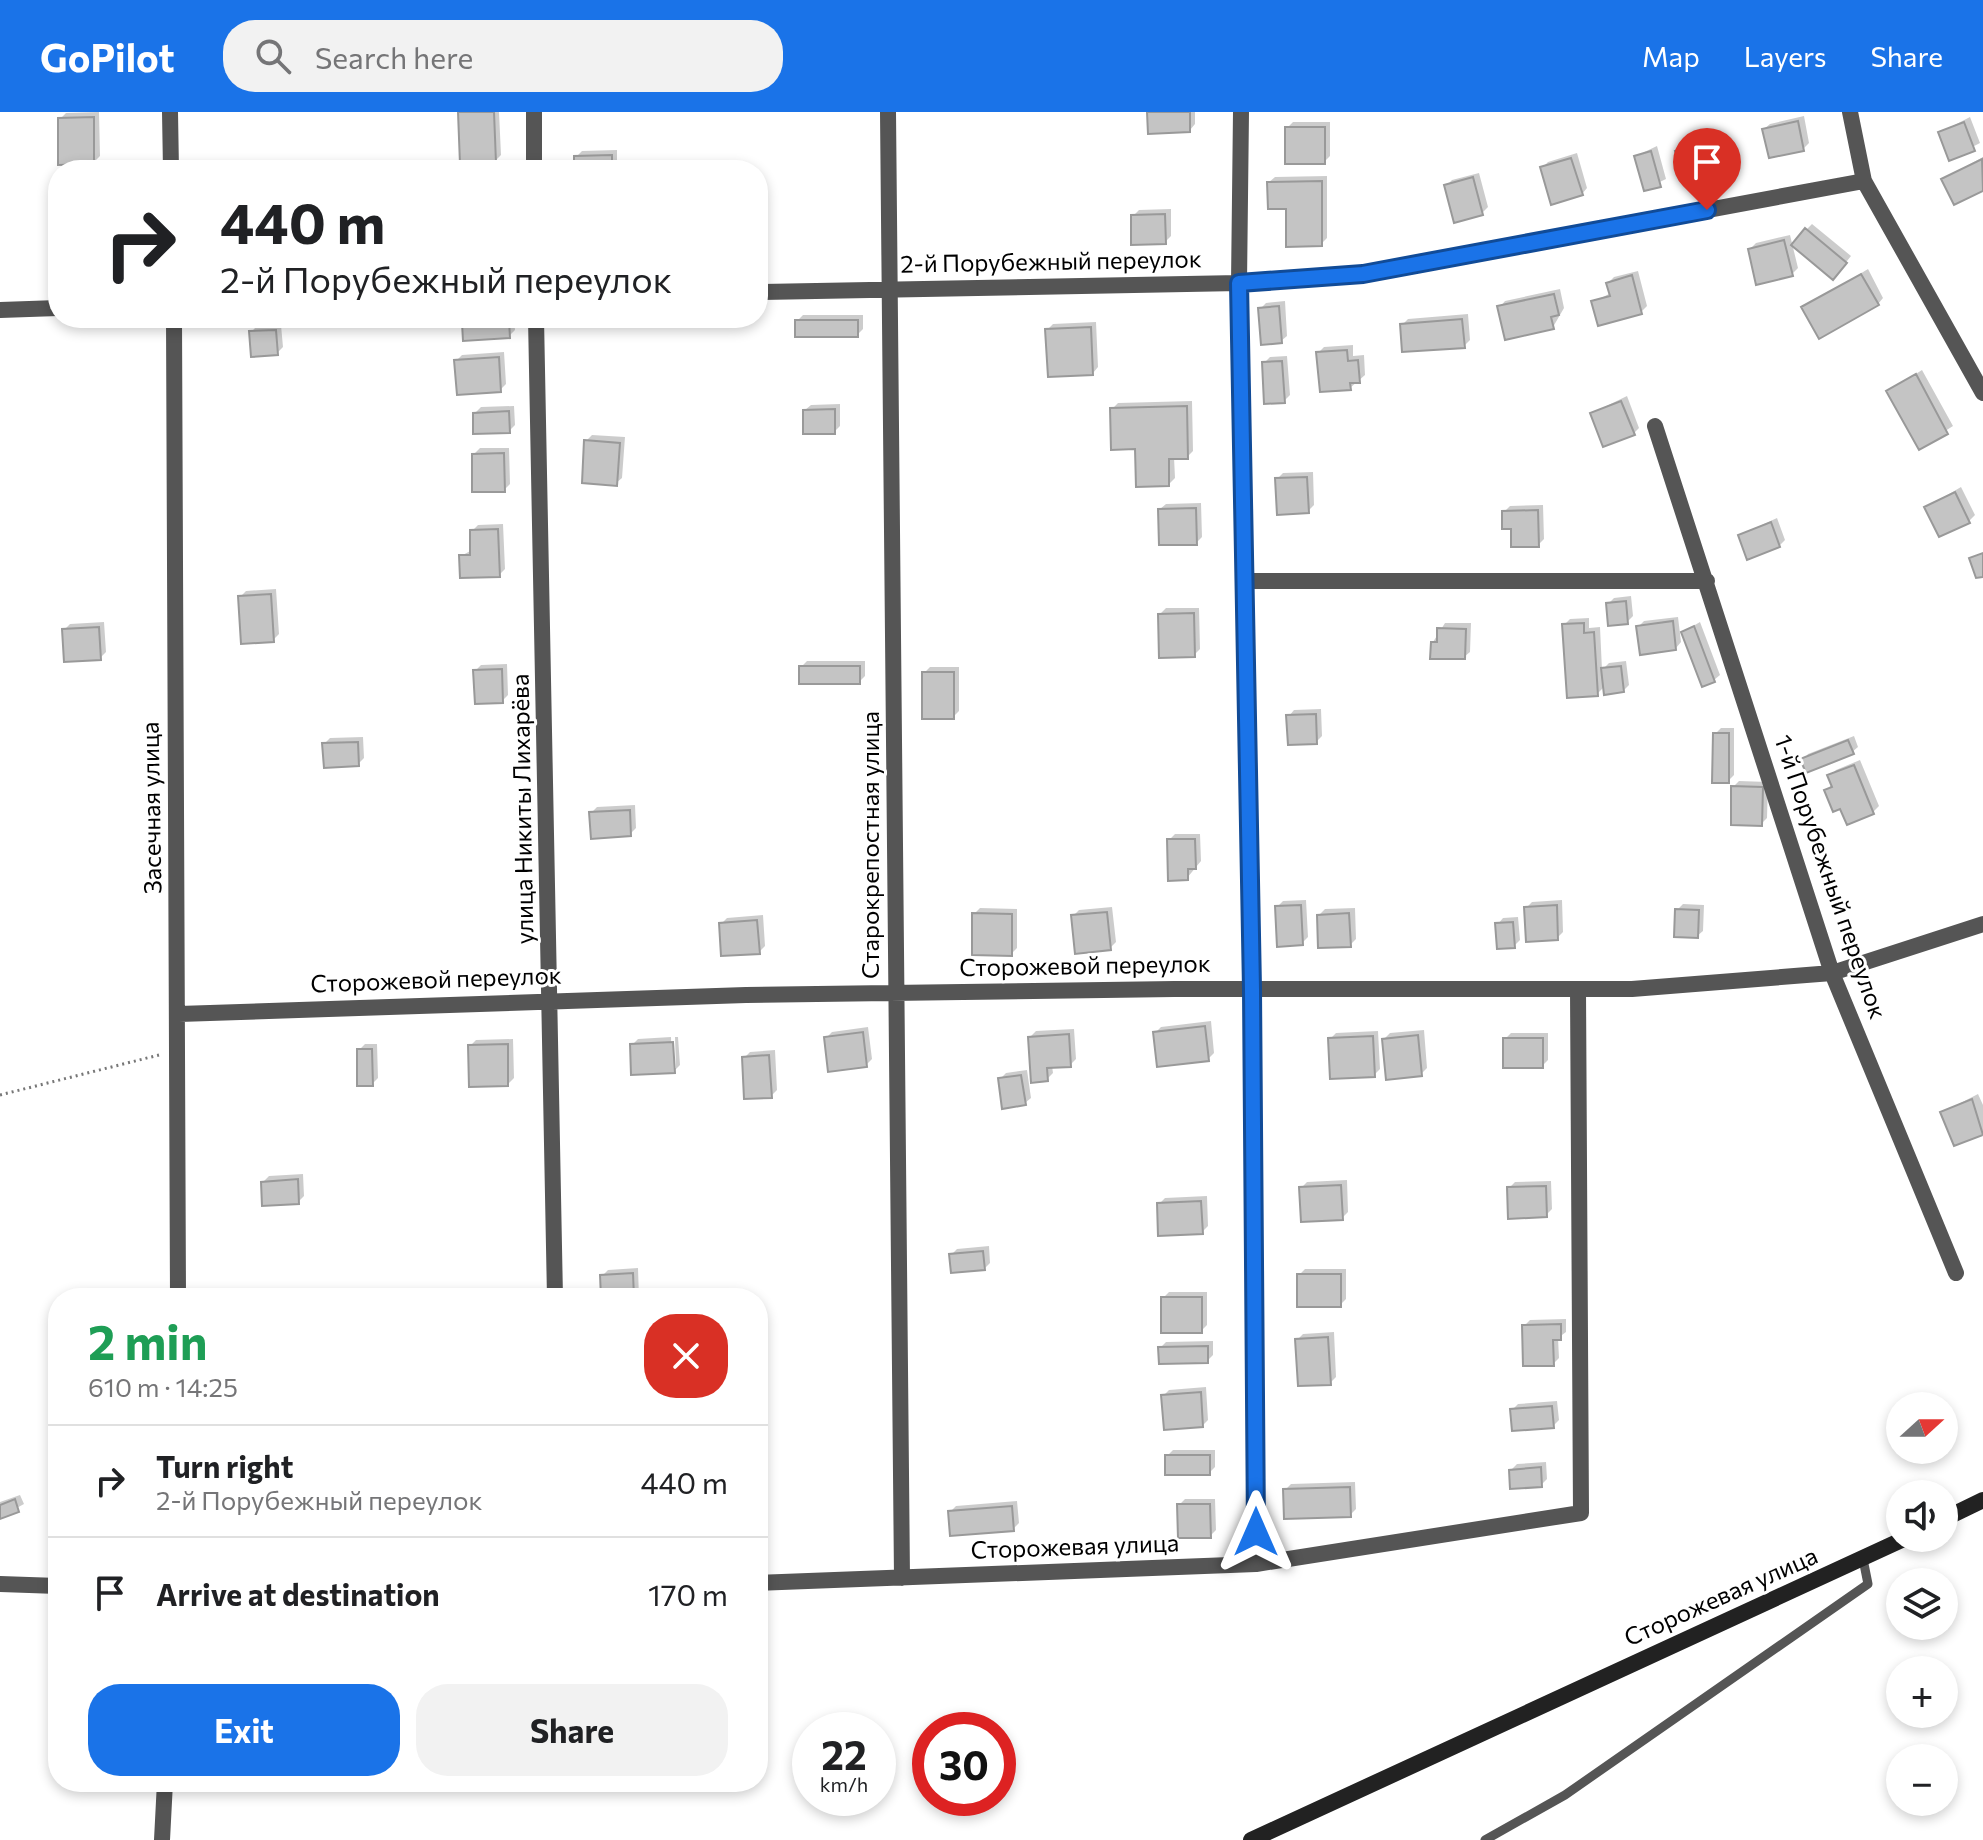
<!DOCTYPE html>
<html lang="en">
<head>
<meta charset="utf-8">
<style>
  :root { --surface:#fff; --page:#f2f2f2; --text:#202124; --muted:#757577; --line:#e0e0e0; --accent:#1a73e8 }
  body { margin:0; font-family:Commissioner,sans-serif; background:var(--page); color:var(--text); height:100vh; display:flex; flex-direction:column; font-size:30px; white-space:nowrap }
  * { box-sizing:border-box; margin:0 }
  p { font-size:26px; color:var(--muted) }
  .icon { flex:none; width:44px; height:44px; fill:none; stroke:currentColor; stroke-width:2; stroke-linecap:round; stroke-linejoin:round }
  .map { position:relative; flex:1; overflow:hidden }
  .details { position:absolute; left:48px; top:1176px; width:720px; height:504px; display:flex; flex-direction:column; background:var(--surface); border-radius:32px; box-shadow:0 4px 12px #0003 }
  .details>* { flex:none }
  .banner { position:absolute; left:48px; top:48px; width:720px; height:168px; border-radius:32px; box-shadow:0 4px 12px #0003; background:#fff; color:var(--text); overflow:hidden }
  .needle { width:52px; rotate:69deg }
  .buttons { position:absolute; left:1886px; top:1280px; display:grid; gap:16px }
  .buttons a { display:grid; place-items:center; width:72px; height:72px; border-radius:50%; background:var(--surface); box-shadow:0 4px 12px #0003; font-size:40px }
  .speed { position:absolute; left:792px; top:1600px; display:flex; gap:16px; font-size:40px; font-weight:700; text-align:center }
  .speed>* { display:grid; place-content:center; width:104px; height:104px; border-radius:50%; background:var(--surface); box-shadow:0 4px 12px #0003; line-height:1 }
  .speed small { font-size:20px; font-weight:400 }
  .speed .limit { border:12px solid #d22; background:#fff; color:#111 }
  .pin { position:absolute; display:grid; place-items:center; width:68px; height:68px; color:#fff; margin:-82px -34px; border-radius:50% 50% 50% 0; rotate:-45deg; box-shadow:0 0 8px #0007 }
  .pin .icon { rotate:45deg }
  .me { position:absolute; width:88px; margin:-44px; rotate:0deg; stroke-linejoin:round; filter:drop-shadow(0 0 6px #0008) }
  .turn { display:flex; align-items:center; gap:28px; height:168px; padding:0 40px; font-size:36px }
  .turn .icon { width:104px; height:104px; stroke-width:2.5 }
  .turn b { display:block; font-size:56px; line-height:68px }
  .round { display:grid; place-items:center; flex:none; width:84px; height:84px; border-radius:32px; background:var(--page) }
  .headline { display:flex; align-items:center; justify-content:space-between; height:136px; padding:0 40px }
  h1 { font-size:48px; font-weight:700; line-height:60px; color:#1e9e55 }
  .button { display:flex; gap:16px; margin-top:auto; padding:16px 40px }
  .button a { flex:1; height:92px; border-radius:32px; background:var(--accent); color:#fff; font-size:32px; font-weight:700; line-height:92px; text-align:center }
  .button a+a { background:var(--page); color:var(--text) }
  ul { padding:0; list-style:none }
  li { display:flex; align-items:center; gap:24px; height:112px; padding:0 40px; border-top:2px solid var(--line) }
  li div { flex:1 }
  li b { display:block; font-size:30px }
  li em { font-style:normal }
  header { display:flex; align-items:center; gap:48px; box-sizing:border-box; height:112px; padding:0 40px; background:var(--accent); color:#fff }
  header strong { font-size:38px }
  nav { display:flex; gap:44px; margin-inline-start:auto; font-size:28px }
  .search { width:560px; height:72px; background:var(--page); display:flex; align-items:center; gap:20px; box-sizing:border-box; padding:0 28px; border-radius:32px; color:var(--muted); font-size:30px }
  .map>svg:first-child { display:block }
</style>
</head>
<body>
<header>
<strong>GoPilot</strong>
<div class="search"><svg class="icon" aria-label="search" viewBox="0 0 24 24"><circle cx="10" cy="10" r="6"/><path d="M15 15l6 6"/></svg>Search here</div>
<nav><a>Map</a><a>Layers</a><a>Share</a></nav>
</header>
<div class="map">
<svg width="1983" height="1728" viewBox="0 0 1983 1728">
  <rect width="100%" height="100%" fill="#fff"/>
  <path fill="#0003" d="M99,0L100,44L94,50L60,7L66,1Z
    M461,0H499L501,43L495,49Z
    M1149,0H1195V12L1190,18Z
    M1804,4L1809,31L1803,37L1764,17L1770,12Z
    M1970,5L1980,31L1951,46L1941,20Z
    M1293,10H1330V44L1324,50L1287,16Z
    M1708,27L1716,55L1710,61L1677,40L1683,34Z
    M1657,34L1666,67L1645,77L1636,44Z
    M617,38V58H576V45L582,39Z
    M1577,41L1587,76L1582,82L1542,56L1548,50Z
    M1983,45V77L1955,91L1943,67Z
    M1479,61L1488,95L1482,101L1446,74L1452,68Z
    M1327,64V126L1321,132L1269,70L1275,65Z
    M1171,97V124L1165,130L1133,104L1139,98Z
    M1812,112L1851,144L1839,159L1806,118Z
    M1790,123L1798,156L1792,162L1750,137L1756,131Z
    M1868,157L1883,186L1878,192L1804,196Z
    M1638,159L1647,194L1641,200L1593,190L1611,181L1608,171L1614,165Z
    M1560,177L1564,196L1553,215L1500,195L1505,189Z
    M1285,189L1287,224L1281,229L1260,197L1266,191Z
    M1468,202L1470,228L1464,234L1402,213L1408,207Z
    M803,203H863V217L857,223L797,209Z
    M470,206H514L515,218L509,224L464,212Z
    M1096,210L1098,255L1093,261L1047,218L1053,212Z
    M281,213L283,235L277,241L251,220L257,214Z
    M1353,233V244L1364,243L1365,263L1350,276L1318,241L1324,235Z
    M504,240L506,272L500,278L456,249L462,243Z
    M1287,244L1290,283L1284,289L1264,251L1270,245Z
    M1922,258L1953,314L1920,335L1889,279Z
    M1627,284L1639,316L1633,322L1592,301Z
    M1192,289L1193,339L1187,345H1174L1175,366L1169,372L1112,297L1118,291Z
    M840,292V314L834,320L805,298L811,293Z
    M514,294L515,313L509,319L475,301L481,295Z
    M592,323L625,325L622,366L616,371L586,329Z
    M480,336H509L510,372L504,378L474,342Z
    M1313,360L1314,393L1308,399L1277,367L1283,361Z
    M1961,375L1975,403L1969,409L1927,395Z
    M1201,391L1202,425L1196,431L1160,397L1166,392Z
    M1543,393L1544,427L1538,433L1513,415L1504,400L1510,394Z
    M1777,406L1785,428L1779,434L1740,423Z
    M503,412L505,457L499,463L461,444L472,438V419L478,413Z
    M276,477L279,522L273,528L240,485L246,479Z
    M1631,484L1633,504L1627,510L1608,492L1614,486Z
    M1166,496H1199L1200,537L1194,543L1160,502Z
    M1678,505L1681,530L1676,536L1638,515L1644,509Z
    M1589,506V516L1600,515L1602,558L1609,551L1626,549L1629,573L1623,579L1605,574L1597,582L1564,513L1570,507Z
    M104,510L106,540L100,546L64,518L70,512Z
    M1700,510L1720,563L1714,568L1683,520Z
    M1445,511H1471L1470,540L1464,545L1433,530Z
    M807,549H865V564L859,570L801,555Z
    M507,552L508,583L502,589L475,559L481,553Z
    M930,555H959V599L953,605L924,561Z
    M1321,597L1322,624L1316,630L1289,604L1294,598Z
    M1721,616H1734V663L1728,669L1715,622Z
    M1854,624L1858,635L1852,640L1803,648L1808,642Z
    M363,625L364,646L358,652L324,632L330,626Z
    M1860,648L1879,694L1873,700L1841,694L1826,678L1833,672L1830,664L1836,658Z
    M1739,669L1768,670L1767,706L1761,712L1733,675Z
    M635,693L636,716L630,722L591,701L597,695Z
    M1175,722H1200L1201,749L1187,766L1169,728Z
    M1306,788L1308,825L1302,831L1277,795L1283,789Z
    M1562,788L1563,820L1557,826L1526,796L1532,790Z
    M1683,792L1704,793L1703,819L1697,824L1677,798Z
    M1112,795L1116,830L1110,836L1073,804L1079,798Z
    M980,796L1017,797V836L1011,842L974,802Z
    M1355,796L1356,827L1350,833L1319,803L1325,797Z
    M763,803L765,834L759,840L721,812L727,806Z
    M1518,805L1520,828L1514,834L1498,812L1503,806Z
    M1211,909L1214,941L1208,947L1155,921L1161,915Z
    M868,915L872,947L866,953L826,926L832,920Z
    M1074,917L1076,947L1070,953L1052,954L1053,961L1047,967L1030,925L1036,919Z
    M1424,918L1427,956L1421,962L1384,927L1390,921Z
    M1378,919L1380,957L1374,963L1330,927L1336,921Z
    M1511,921H1548V948L1542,954L1505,927Z
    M671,925L672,956H676L675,925H678L680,953L674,959L632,933L638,927Z
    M513,927L514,966L508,972L470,934L476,928Z
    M365,932H377L378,966L372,972L359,938Z
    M775,938L777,978L771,984L744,946L750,940Z
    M1027,958L1031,986L1025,991L1000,967L1006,961Z
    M1978,982L1983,993V1020L1955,1032L1943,1000Z
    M303,1062L304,1084L298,1090L263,1070L269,1064Z
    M1347,1068L1348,1100L1342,1106L1301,1076L1307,1070Z
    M1551,1069L1552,1097L1546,1103L1509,1076L1515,1070Z
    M1207,1084L1208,1114L1202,1120L1159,1092L1165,1086Z
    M989,1134L990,1151L984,1157L951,1143L957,1137Z
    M638,1156L639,1186H603L602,1164L608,1158Z
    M1305,1157H1346V1187L1340,1193L1299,1163Z
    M514,1180V1186H488L493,1182Z
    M1169,1180H1207V1213L1201,1219L1163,1186Z
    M1566,1207V1220L1558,1226L1559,1246L1553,1252L1524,1214L1530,1208Z
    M1334,1220L1336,1265L1330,1271L1297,1228L1303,1222Z
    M1213,1229V1243L1207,1249L1160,1236L1166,1230Z
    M1206,1275L1208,1308L1202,1314L1163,1284L1169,1278Z
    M1557,1289L1559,1308L1553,1314L1512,1298L1518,1292Z
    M1173,1338H1215V1355L1209,1361L1167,1344Z
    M1546,1350L1547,1367L1541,1373L1511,1358L1517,1352Z
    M1355,1370L1356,1397L1350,1403L1285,1378L1291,1372Z
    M20,1383L24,1392L0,1405V1390Z
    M1185,1387H1215L1216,1418L1210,1424L1179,1393Z
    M1017,1389L1019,1411L1013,1417L950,1400L956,1394Z"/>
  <path fill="#c4c4c4" stroke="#999" stroke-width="2" d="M458,0H494L496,51L460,52Z
    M1147,0H1190V20L1148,22Z
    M94,5V52L58,53V6Z
    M1798,9L1804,39L1769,46L1762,17Z
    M1964,10L1975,39L1949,49L1938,20Z
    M1285,15H1325V52H1285Z
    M1702,32L1711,63L1684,71L1675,39Z
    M1651,39L1661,75L1644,79L1634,44Z
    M612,43V58H574V44Z
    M1571,46L1583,83L1551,93L1540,55Z
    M1982,47L1983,79L1954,93L1941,67Z
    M1473,65L1483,103L1454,111L1444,73Z
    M1322,69V134L1286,135V97H1268L1267,70Z
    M1165,102L1166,132L1131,133V103Z
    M1805,116L1847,151L1833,168L1791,133Z
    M1784,128L1793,164L1756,173L1748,137Z
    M1861,162L1879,193L1819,227L1801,195Z
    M1632,163L1642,202L1598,214L1591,189L1610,184L1606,171Z
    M1554,182L1559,203L1551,205L1554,217L1505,228L1497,194Z
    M1279,194L1282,231L1261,233L1258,196Z
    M1462,207L1465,236L1402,240L1400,212Z
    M509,208L510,226L463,229L462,211Z
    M795,208H858V225H795Z
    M1091,215L1093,263L1048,265L1045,217Z
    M276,218L278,243L251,245L249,219Z
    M1347,238L1348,249L1358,248L1360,271H1350L1351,278L1320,280L1316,240Z
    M499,245L501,280L457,283L454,248Z
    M1282,249L1285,291L1264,292L1262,250Z
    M1916,262L1948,322L1919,338L1886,279Z
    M1621,289L1635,323L1603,335L1590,301Z
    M1187,294L1188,347H1169V374L1136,375L1135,337L1111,338L1110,296Z
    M835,297V322H803V298Z
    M509,299L510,321L473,322V301Z
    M584,328L620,331L617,374L582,371Z
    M504,341L505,380H472V342Z
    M1307,365L1309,401L1277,403L1275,366Z
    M1955,380L1970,411L1939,425L1924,395Z
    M1196,396L1197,433H1159L1158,397Z
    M1538,398L1539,435H1511V417H1502V399Z
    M1771,410L1780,435L1747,448L1738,423Z
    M498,417L500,465L460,466L459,443H470V418Z
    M1983,441V465L1976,466L1969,446Z
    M271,482L274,530L241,532L238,484Z
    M1626,489L1628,512L1608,514L1606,491Z
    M1194,501L1195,545L1159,546L1158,502Z
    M1673,509L1676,538L1640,543L1636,514Z
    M1584,511V521L1594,520L1598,584L1567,586L1562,512Z
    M1694,514L1715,570L1702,575L1681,520Z
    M99,515L101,548L64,550L62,517Z
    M1437,516L1466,517L1465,547H1430L1431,530H1437Z
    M799,554H860V572H799Z
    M1621,554L1624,580L1604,583L1601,556Z
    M502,557L503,591L475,592L473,558Z
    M922,560H954V607H922Z
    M1316,602L1317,632L1288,633L1286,603Z
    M1713,621H1729V671H1712Z
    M1848,628L1854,642L1806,661L1800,647Z
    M358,630L359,654L324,656L322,631Z
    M1854,653L1874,702L1847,713L1840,697L1833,700L1824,678L1832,675L1827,663Z
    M1731,674L1763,675L1762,714L1731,713Z
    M630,698L631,724L591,727L589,700Z
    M1167,727H1195L1196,757H1188V768L1168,769Z
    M1301,793L1303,833L1277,835L1275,794Z
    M1557,793L1558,828L1526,830L1524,795Z
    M1675,797L1699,798L1698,826L1674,825Z
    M1107,800L1111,838L1075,842L1071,803Z
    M972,801L1012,802V844L972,843Z
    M1349,801L1351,835L1318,836L1317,803Z
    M757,808L760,842L721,844L719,811Z
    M1513,810L1515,836L1497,837L1495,811Z
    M1205,914L1209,949L1157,955L1153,920Z
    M863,920L867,955L828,960L824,925Z
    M1069,922L1071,955L1047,956L1048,969L1031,971L1028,925Z
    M1418,923L1422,964L1386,968L1382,927Z
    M1373,924L1375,965L1330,967L1328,926Z
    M1503,926H1543V956H1503Z
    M673,930L675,961L631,963L630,932Z
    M508,932V974L469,975L468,933Z
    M357,937H372L373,974H357Z
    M769,943L772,986L744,987L742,945Z
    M1021,963L1026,993L1002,997L998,966Z
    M1972,987L1983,1023L1954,1034L1940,1000Z
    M298,1067L299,1092L262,1094L261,1070Z
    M1341,1073L1343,1108L1301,1110L1299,1075Z
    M1546,1074L1547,1105L1508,1107L1507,1075Z
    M1201,1089L1203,1122L1158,1124L1157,1091Z
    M983,1139L985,1158L951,1161L949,1142Z
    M633,1161L634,1186H601L600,1163Z
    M1297,1162H1341V1195H1297Z
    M1161,1185H1202V1221H1161Z
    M1561,1212V1228H1553L1554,1254H1523L1522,1213Z
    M1328,1225L1331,1273L1298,1274L1295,1227Z
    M1208,1234V1251L1159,1252L1158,1235Z
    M1201,1280L1203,1315L1164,1318L1161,1283Z
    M1552,1294L1554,1316L1512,1319L1510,1297Z
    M1165,1343H1210V1363H1165Z
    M1541,1355L1542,1375L1510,1377L1509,1358Z
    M1350,1375L1351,1405L1284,1407L1283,1377Z
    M15,1387L19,1400L0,1407V1393Z
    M1177,1392H1210L1211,1426H1178Z
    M1012,1394L1014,1419L950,1424L948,1399Z"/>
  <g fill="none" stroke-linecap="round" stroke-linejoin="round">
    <path stroke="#777" stroke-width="3" stroke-dasharray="2 4" stroke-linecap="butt" d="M0,983L159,943"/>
    <path stroke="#555" stroke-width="9" d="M1485,1728L1565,1683L1868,1472L1863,1447"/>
    <path stroke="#555" stroke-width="16" d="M170,0L171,58
      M534,0V58
      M888,0L902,1466
      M1241,0L1239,171L1252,877L1256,1452
      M1850,0L1864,69L1983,281
      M758,180L1239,171L1363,162L1864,69
      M0,198L58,196
      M174,206L178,1186
      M536,206L555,1186
      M1655,314L1832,861L1956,1161
      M1244,469H1707
      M179,902L746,883L1174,877H1632L1832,861L1983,812
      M758,1471L1256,1452L1581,1401L1578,877
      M0,1472L58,1474
      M162,1728L165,1670"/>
    <path stroke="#222" stroke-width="16" d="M1944,1407L1983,1388
      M1251,1728L1906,1426"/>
  </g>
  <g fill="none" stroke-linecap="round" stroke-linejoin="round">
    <defs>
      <path id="route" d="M1256,1420L1252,877L1239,171L1363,162L1707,98"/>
    </defs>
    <use href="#route" stroke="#114b97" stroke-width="20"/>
    <use href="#route" stroke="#1a73e8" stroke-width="14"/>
  </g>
  <g text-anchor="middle" stroke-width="6" stroke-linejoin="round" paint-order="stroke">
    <g font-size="24" fill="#000" stroke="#fff">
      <text transform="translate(1051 150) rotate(-1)" y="8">2-й Порубежный переулок</text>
      <text transform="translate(152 696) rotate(-91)" y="8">Засечная улица</text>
      <text transform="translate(523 697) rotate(-91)" y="8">улица Никиты Лихарёва</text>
      <text transform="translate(871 733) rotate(-90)" y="8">Старокрепостная улица</text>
      <text transform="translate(1830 765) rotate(71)" y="8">1-й Порубежный переулок</text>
      <text transform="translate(1085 854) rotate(-1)" y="8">Сторожевой переулок</text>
      <text transform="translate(436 868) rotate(-2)" y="8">Сторожевой переулок</text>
      <text transform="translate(1075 1435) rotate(-2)" y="8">Сторожевая улица</text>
      <text transform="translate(1721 1485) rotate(-24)" y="8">Сторожевая улица</text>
    </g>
  </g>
</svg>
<div class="buttons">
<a><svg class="needle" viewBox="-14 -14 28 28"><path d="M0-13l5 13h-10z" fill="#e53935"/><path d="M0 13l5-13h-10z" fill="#757577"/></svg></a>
<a><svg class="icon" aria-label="sound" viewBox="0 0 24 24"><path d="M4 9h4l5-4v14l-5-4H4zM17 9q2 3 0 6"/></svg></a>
<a><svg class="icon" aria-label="layers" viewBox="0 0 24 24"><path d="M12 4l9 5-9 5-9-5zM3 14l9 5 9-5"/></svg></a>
<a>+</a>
<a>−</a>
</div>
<div class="speed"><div>22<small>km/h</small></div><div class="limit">30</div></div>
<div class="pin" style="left:1707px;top:98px;background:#d93025"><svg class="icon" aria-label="arrive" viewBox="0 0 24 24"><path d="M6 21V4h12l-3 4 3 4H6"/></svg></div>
<svg class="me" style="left:1256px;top:1420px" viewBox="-20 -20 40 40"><path d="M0-17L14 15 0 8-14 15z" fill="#1a73e8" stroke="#fff" stroke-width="4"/></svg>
<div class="banner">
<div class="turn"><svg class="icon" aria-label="right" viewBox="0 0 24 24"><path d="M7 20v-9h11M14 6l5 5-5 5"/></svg><div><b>440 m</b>2-й Порубежный переулок</div></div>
</div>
<section class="details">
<div class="headline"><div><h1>2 min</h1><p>610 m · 14:25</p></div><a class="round" style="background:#d93025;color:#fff"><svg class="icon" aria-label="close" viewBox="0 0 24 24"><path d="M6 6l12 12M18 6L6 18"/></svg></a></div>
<ul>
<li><svg class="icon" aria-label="right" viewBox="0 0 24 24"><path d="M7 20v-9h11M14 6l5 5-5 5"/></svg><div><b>Turn right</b><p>2-й Порубежный переулок</p></div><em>440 m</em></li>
<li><svg class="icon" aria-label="arrive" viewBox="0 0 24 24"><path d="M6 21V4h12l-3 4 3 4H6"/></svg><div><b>Arrive at destination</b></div><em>170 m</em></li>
</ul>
<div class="button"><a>Exit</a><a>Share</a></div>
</section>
</div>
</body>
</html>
